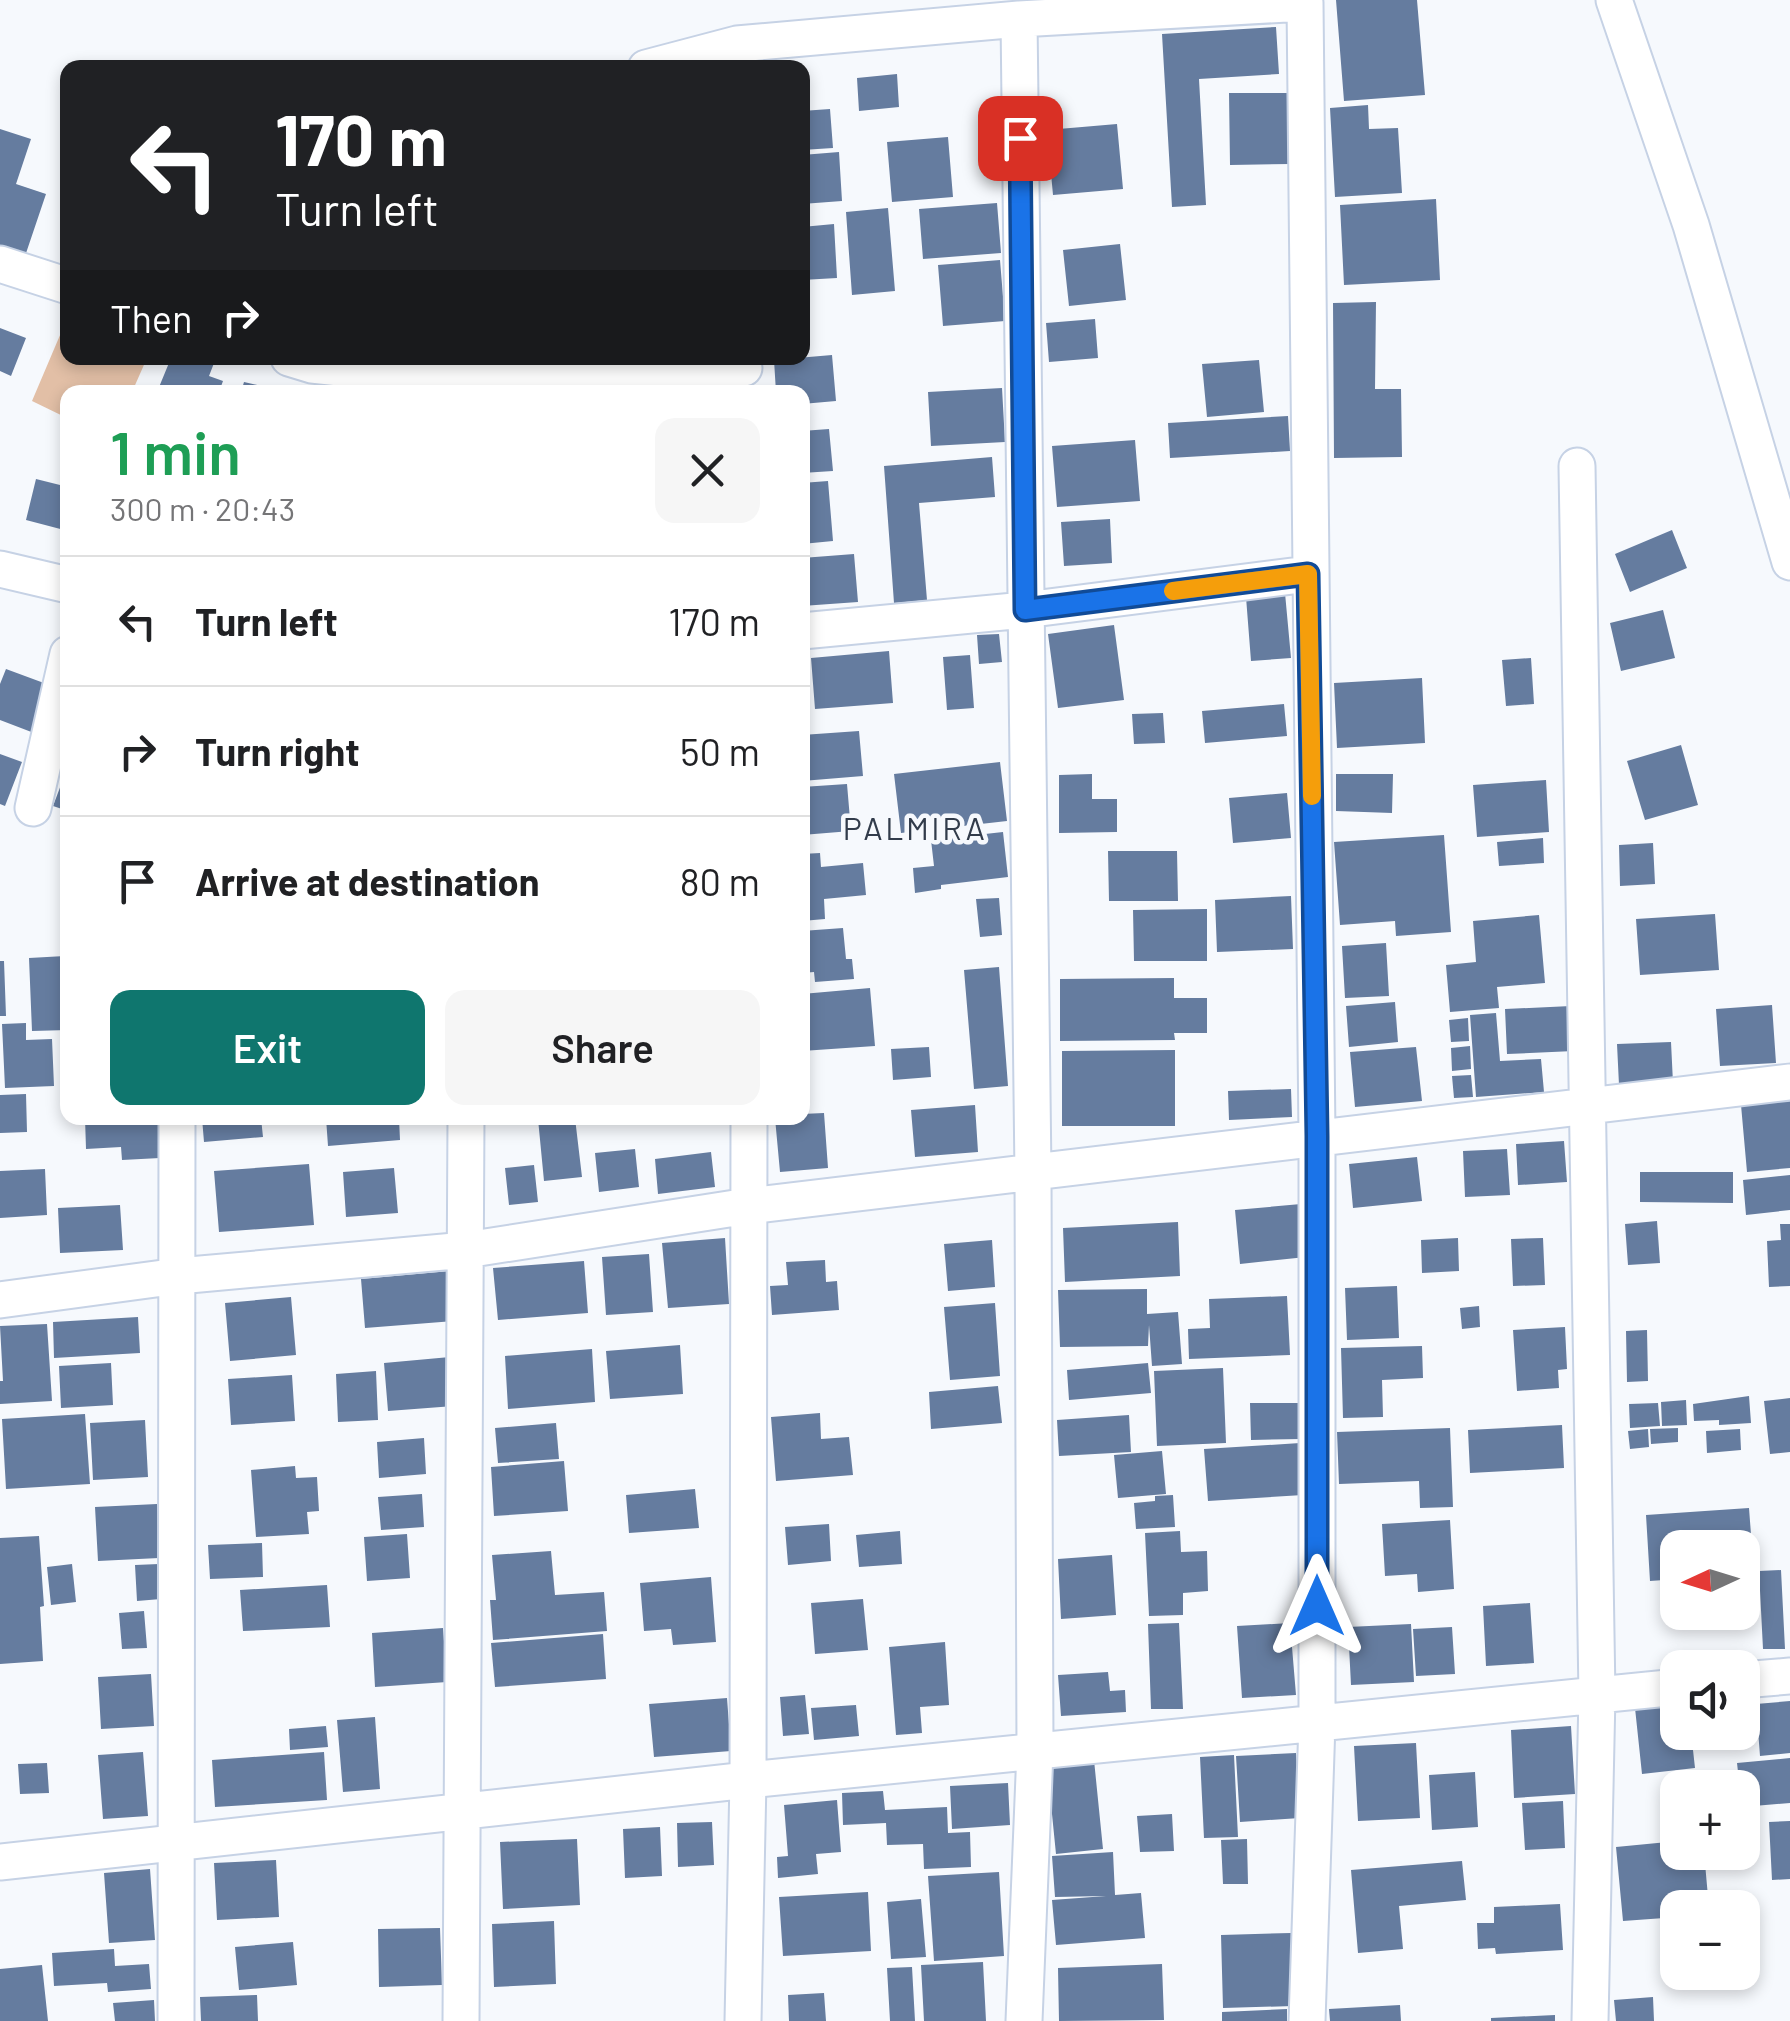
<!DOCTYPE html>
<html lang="en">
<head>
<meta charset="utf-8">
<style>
  :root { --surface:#fff; --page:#f6f6f6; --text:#202124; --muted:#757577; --line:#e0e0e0; --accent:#0f766e }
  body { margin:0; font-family:Barlow,sans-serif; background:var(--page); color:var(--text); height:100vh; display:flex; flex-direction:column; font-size:38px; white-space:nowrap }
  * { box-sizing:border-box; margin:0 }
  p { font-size:32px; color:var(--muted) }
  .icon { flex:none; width:55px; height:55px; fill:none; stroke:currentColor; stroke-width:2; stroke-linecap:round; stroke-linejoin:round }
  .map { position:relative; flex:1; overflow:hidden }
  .drawer { position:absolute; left:60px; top:385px; width:750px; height:740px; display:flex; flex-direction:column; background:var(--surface); border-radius:20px; box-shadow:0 5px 15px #0003 }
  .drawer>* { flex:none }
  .guide { position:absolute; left:60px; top:60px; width:750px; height:305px; border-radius:20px; box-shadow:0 5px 15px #0003; background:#202124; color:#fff; overflow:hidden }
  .needle { width:65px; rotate:266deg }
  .buttons { position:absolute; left:1660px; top:1530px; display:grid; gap:20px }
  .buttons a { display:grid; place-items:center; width:100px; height:100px; border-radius:20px; background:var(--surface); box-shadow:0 5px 15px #0003; font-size:50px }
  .pin { position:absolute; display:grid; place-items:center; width:85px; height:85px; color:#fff; margin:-42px; border-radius:20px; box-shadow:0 5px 15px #0006 }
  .me { position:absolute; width:110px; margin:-55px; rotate:0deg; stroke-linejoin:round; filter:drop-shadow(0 0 8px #0008) }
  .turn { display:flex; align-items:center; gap:35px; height:210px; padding:0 50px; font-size:45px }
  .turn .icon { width:130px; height:130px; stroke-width:2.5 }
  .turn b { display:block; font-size:70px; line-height:85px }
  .then { display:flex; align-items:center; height:95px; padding:0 50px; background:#0003; gap:20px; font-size:38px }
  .round { display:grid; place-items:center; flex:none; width:105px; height:105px; border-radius:20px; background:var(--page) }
  .head { display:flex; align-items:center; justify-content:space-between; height:170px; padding:0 50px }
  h1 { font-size:60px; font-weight:600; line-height:75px; color:#1e9e55 }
  .cta { display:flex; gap:20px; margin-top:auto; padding:20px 50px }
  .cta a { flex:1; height:115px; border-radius:20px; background:var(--accent); color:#fff; font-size:40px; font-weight:600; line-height:115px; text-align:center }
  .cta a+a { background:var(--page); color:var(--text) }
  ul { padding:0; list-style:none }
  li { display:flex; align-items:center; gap:30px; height:130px; padding:0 50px; border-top:2px solid var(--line) }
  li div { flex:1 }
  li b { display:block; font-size:38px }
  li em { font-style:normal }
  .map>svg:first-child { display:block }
</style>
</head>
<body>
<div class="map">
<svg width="1790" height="2021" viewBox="0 0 1790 2021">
  <rect width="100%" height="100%" fill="#f6f9fd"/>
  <path fill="#e2bfa6" d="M66,321L68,358H147L132,392H68L67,418L32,401Z"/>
  <path fill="#657c9f" d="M1336,0H1417L1425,95L1344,101Z
    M1276,27L1279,74L1199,79L1206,205L1172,207L1162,34Z
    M897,74L899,107L859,111L857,78Z
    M1229,93H1289L1290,164L1230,165Z
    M1368,105L1369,129L1398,128L1402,193L1335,197L1330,108Z
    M830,109L833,148L802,150V111Z
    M1117,124L1123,189L1053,195L1047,130Z
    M0,129L31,139L16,184L46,194L21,268L0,261Z
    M948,137L953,197L892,202L887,142Z
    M839,152L842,201L802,204V155Z
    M1436,199L1440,280L1344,285L1340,205Z
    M997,203L1001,253L923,259L919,209Z
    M888,208L895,291L852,295L846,212Z
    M834,224L837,278L802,280V227Z
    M1120,244L1126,300L1069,306L1063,250Z
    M1000,260L1005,321L943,326L938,265Z
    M1376,302L1375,389H1401L1402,457L1334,458L1333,303Z
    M1095,319L1098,358L1049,362L1046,323Z
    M0,328L26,338L11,376L0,371Z
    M832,355L836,401L802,404V392H776L774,360Z
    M171,358H216L209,376L223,381L219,392H157Z
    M1259,360L1264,412L1207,417L1202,364Z
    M244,382L283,391V392H241Z
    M1002,388L1005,442L931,446L928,392Z
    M1288,416L1290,451L1170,458L1168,423Z
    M829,429L833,471L802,473V431Z
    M1135,440L1140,501L1057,507L1052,446Z
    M992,457L995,497L919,503L927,600L894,603L884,466Z
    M36,479L68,487V531L26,520Z
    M828,481L833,541L802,544V483Z
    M1110,519L1112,563L1064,566L1061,522Z
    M1672,530L1687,568L1630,592L1615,554Z
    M854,554L858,602L802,606V558Z
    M1285,593L1291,658L1251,661L1246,597Z
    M1663,610L1675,658L1621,671L1610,623Z
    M1114,625L1124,700L1058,708L1048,634Z
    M999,634L1002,662L979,664L977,635Z
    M889,651L893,703L815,709L811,658Z
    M970,655L974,708L947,710L943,657Z
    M1531,658L1534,704L1506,706L1502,660Z
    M6,669L52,686L34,733L0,720V684Z
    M1422,678L1425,743L1337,748L1334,683Z
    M1284,704L1287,736L1205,743L1202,711Z
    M1163,713L1165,743L1134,744L1132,714Z
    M859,731L863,776L802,781V735Z
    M1681,745L1698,805L1645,820L1627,761Z
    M0,754L22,762L5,806L0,804Z
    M1000,762L1007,821L901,833L894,774Z
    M67,769H68V811L53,806Z
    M1092,774V799H1117V832L1059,833V775Z
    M1336,774H1393L1392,813L1336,811Z
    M1546,780L1549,832L1477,837L1473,785Z
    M847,784L851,831L802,835V787Z
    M1287,793L1291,838L1233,843L1229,798Z
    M1003,832L1008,877L941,885V889L915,893L913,868L934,866L931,840Z
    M1444,835L1451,932L1396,936L1395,921L1340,925L1334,842Z
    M1543,838L1544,863L1499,866L1497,842Z
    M1653,843L1655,884L1620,886L1619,845Z
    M1108,851H1177L1178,901H1109Z
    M820,853L821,867L863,863L866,895L824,899L825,919L802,921V854Z
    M1291,896L1293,949L1217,952L1215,900Z
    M999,898L1002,935L980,937L976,899Z
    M1207,909V961H1134L1133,910Z
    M1715,914L1719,970L1640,975L1636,919Z
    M1539,915L1545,983L1497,987L1499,1008L1450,1012L1446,965L1476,962L1473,921Z
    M843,928L846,959H852L854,979L815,982L814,972L802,973V931Z
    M1386,943L1389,996L1345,998L1342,946Z
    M65,956L68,1030L32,1031L29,958Z
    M0,961H4L6,1016H0Z
    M999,967L1008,1086L974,1089L964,970Z
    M1174,978V998H1207V1033H1174L1175,1040L1060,1041V979Z
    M870,988L875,1046L802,1051V994Z
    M1395,1002L1398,1042L1349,1047L1346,1006Z
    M1772,1005L1776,1063L1720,1066L1716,1009Z
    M1571,1006L1574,1051L1507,1054L1505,1009Z
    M1496,1013L1500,1061L1541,1059L1544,1092L1476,1097L1470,1015Z
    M1468,1018L1469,1041L1451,1042L1449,1020Z
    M26,1023V1040L52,1039L54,1086L5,1088L2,1024Z
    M1671,1042L1673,1083L1619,1085L1617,1044Z
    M1470,1046L1471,1069L1452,1071L1451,1048Z
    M929,1047L931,1077L893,1080L891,1049Z
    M1416,1047L1422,1101L1355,1107L1350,1052Z
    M1175,1050V1126H1062V1051Z
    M1471,1075L1473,1097L1454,1098L1452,1076Z
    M1291,1089L1292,1117L1229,1120L1228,1091Z
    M26,1094L27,1132L0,1133V1095Z
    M1790,1099V1168L1747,1172L1741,1105Z
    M975,1105L978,1152L915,1157L911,1110Z
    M824,1113L828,1168L780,1172L775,1118H802V1114Z
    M85,1118H158L160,1158L122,1160L121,1147L86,1149Z
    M202,1118H261L263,1137L204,1142Z
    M326,1118H399L400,1140L328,1146Z
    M575,1118L582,1177L544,1181L538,1119Z
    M1564,1141L1567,1182L1518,1185L1516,1144Z
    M635,1149L639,1187L599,1192L595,1153Z
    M1507,1149L1510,1195L1465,1197L1463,1151Z
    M711,1152L715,1187L658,1194L655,1159Z
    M1417,1157L1422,1201L1353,1208L1349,1164Z
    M309,1164L314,1225L219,1232L214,1171Z
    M534,1165L538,1202L509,1205L505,1168Z
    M394,1168L398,1213L346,1217L343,1172Z
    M45,1169L47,1215L0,1218V1171Z
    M1640,1172H1733V1203L1640,1202Z
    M1790,1175V1210L1746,1215L1743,1180Z
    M1301,1204L1306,1257L1240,1264L1235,1210Z
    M120,1205L123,1250L60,1253L58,1208Z
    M1657,1221L1660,1263L1628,1265L1625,1224Z
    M1178,1222L1180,1276L1065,1282L1063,1228Z
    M1780,1224H1790V1286L1769,1287L1767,1241L1781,1240Z
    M725,1238L729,1304L668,1308L662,1243Z
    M1458,1238L1459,1271L1422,1273L1421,1240Z
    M1543,1238L1545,1285L1513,1286L1511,1239Z
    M992,1240L995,1287L948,1291L944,1244Z
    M649,1254L653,1312L606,1315L602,1257Z
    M825,1260L826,1282L837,1281L839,1310L772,1315L770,1286L788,1285L786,1262Z
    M584,1261L588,1313L498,1320L493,1268Z
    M450,1271L454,1321L365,1328L361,1279Z
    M1397,1286L1399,1338L1347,1340L1345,1288Z
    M1147,1289V1314L1178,1312L1182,1364L1152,1366L1149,1325L1148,1346L1060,1347L1058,1290Z
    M1287,1296L1290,1355L1189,1359L1188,1329L1210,1328L1209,1299Z
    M291,1297L296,1355L230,1361L225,1303Z
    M995,1303L1000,1376L950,1380L944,1307Z
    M1479,1306L1480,1327L1462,1329L1460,1308Z
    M138,1317L140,1353L54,1358L53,1322Z
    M47,1324L52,1401L0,1404V1381H3L0,1326Z
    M1565,1327L1567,1369L1558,1370L1559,1388L1517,1391L1513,1330Z
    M1647,1330L1648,1381L1627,1382L1626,1331Z
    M680,1345L683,1394L610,1399L606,1351Z
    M1422,1346L1423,1378L1382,1380L1383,1417L1343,1418L1341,1348Z
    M592,1349L595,1402L508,1409L505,1356Z
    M450,1357L454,1406L388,1411L384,1363Z
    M111,1363L113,1405L61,1408L59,1366Z
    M1148,1363L1151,1393L1069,1400L1067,1370Z
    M1223,1368L1226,1443L1157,1446L1154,1371Z
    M376,1371L378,1420L338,1422L336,1374Z
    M292,1375L295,1421L231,1425L228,1379Z
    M998,1386L1002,1423L931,1429L929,1392Z
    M1749,1396L1751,1423L1719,1425V1420L1694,1421L1693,1404Z
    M1790,1398V1452L1770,1454L1764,1401Z
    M1686,1400L1687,1425L1662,1426L1661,1402Z
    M1250,1403H1301V1439L1251,1440Z
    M1658,1403L1660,1426L1630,1428L1629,1404Z
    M820,1413L821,1439L849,1437L853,1475L776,1481L771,1417Z
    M85,1414L90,1484L6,1489L2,1419Z
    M1129,1415L1131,1452L1059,1456L1057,1420Z
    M145,1420L148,1477L93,1480L90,1423Z
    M556,1423L559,1459L498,1463L495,1428Z
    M1562,1425L1564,1468L1470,1473L1468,1430Z
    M1450,1428L1453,1507L1420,1508L1419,1481L1339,1484L1337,1432Z
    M1678,1428V1442L1651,1444L1650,1429Z
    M1648,1429L1649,1447L1630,1449L1628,1431Z
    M1740,1429L1741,1450L1707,1453L1706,1431Z
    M424,1438L426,1474L379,1478L377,1442Z
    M1300,1443L1303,1495L1208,1501L1204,1449Z
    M1162,1451L1166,1494L1118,1498L1114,1455Z
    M564,1461L568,1511L494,1516L491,1467Z
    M295,1466L296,1478L317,1477L319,1511L307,1512L309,1534L256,1537L251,1470Z
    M695,1489L699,1528L629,1533L626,1495Z
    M422,1494L424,1527L381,1530L378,1497Z
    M1173,1495L1175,1527L1136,1529L1134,1503L1155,1501V1496Z
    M157,1504L159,1558L98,1561L95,1507Z
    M1749,1508L1754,1574L1742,1575V1548H1678V1579L1650,1581L1646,1515Z
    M1450,1520L1454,1589L1418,1592L1417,1574L1385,1576L1382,1524Z
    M829,1524L831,1561L788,1565L785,1527Z
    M900,1531L902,1564L859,1567L856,1535Z
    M1180,1531L1181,1552L1207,1551L1208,1591L1183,1593V1615L1149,1616L1145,1533Z
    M407,1534L410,1578L367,1581L364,1537Z
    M39,1536L44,1606L40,1607L43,1661L0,1664V1538Z
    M262,1543L263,1577L210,1579L208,1545Z
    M551,1551L555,1595L604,1592L607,1631L493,1640L490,1600H496L492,1555Z
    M1112,1555L1116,1615L1061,1619L1058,1559Z
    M72,1564L76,1602L51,1605L47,1567Z
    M159,1564L161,1599L137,1601L135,1565Z
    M1781,1570L1785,1649H1763L1759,1571Z
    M711,1577L716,1642L673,1645L671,1629L644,1631L640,1583Z
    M327,1585L330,1627L243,1631L240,1590Z
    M863,1599L868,1650L815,1654L811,1603Z
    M1530,1603L1534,1663L1486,1666L1483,1606Z
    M144,1611L147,1648L122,1649L119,1613Z
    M1179,1623L1183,1709H1151L1148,1624Z
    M1290,1623L1296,1695L1242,1698L1237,1626Z
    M1411,1624L1414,1682L1351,1685L1348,1627Z
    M1452,1627L1455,1674L1416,1676L1413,1629Z
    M443,1628L447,1682L375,1687L372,1633Z
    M603,1634L606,1679L495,1687L491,1643Z
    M945,1642L949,1705L920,1707L922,1733L896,1735L889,1647Z
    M1108,1672L1110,1691L1125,1690L1126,1712L1061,1716L1058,1675Z
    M151,1674L154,1726L101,1729L98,1677Z
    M805,1695L809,1734L783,1736L780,1697Z
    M727,1698L731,1751L654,1757L649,1704Z
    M1790,1701V1753L1760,1756L1756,1704Z
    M1678,1704V1732H1691L1695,1768L1642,1774L1635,1708Z
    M856,1705L859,1736L814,1740L811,1708Z
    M375,1717L380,1789L343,1792L337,1720Z
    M326,1726L328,1747L290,1750L289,1729Z
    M1571,1726L1575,1794L1514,1798L1511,1730Z
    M1416,1743L1420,1818L1358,1821L1354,1746Z
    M143,1752L148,1816L103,1819L98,1755Z
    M324,1752L327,1800L215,1807L212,1760Z
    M1296,1753L1300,1818L1240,1822L1236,1756Z
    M1234,1755L1238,1837L1204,1838L1200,1757Z
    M1790,1758V1803L1742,1807L1737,1763Z
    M1094,1760L1103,1849L1056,1854L1047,1764Z
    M47,1763L49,1793L20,1794L18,1764Z
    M1475,1772L1478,1827L1432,1830L1429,1775Z
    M1008,1783L1010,1825L952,1829L950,1786Z
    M883,1791L885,1810L947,1807L948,1833L970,1832L971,1867L924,1869L923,1844L887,1845L886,1823L843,1825L842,1793Z
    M837,1800L841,1852L816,1854L818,1874L778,1878L777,1857L788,1856L784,1805Z
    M1563,1801L1565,1848L1525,1850L1522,1803Z
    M1172,1814L1174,1851L1140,1852L1137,1816Z
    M1790,1821V1879L1772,1880L1769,1822Z
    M712,1822L714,1865L678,1867L677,1823Z
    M660,1827L662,1876L625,1878L623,1829Z
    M577,1839L580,1905L503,1909L500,1842Z
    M1247,1839L1248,1884H1223L1221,1840Z
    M1678,1841V1852H1704L1709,1908H1678V1917L1623,1921L1616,1847Z
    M1113,1852L1115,1895L1141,1893L1145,1938L1056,1945L1052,1900L1106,1896L1055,1897L1052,1856Z
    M276,1860L279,1917L217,1920L214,1863Z
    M1462,1861L1466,1900L1399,1906L1403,1949L1358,1953L1351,1870Z
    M150,1869L155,1940L109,1943L104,1873Z
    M999,1872L1004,1956L934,1961L928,1876Z
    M868,1892L871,1951L783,1956L779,1897Z
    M921,1899L926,1957L891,1959L887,1902Z
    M1560,1904L1563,1950L1496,1954L1495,1948L1478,1949L1477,1923H1494V1907Z
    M554,1921L556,1984L494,1987L492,1924Z
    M440,1928L442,1985L379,1987L378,1929Z
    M1291,1933L1293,2006L1223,2008L1221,1935Z
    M293,1942L297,1985L239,1990L235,1947Z
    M114,1949L115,1966L149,1964L151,1989L108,1992L107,1983L54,1986L52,1953Z
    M983,1962L986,2021H924L921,1965Z
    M1162,1964L1164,2020L1059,2021L1058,1968Z
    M42,1965L48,2021H0V1969Z
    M912,1967L915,2021H890L887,1968Z
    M824,1993L826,2021H789L788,1995Z
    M257,1995L258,2021H201L200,1997Z
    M1653,1997L1654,2021H1616L1614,2000Z
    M154,2000L155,2021H115L113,2003Z
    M1400,2005L1401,2021H1330L1329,2009Z
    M1287,2009V2021H1222V2012Z
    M1555,2015V2021H1491V2018Z"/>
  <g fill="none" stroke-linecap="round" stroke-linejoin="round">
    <defs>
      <path id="street" d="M1614,0L1691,225L1790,562
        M1019,19L1033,1174L1035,1751L1024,2021
        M646,68L737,44L1019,19L1305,3L1317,1136V1723L1307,2021
        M0,264L68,286
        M289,358L312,365L424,377L744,368
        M1577,466L1597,1695L1590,2021
        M0,569L68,585
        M802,631L1025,610L1308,574
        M33,808L68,654
        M0,1300L178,1276L466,1250L748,1206L1790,1082
        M1742,1680L1790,1676
        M0,1862L748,1780L1678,1687
        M176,2021L177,1118
        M461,2021L466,1118
        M743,2021L748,1780L749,1118"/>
    </defs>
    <use href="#street" stroke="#c6d2e5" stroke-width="39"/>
    <use href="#street" stroke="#fff" stroke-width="35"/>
  </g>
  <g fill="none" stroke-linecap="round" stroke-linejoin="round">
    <defs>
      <path id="route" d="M1020,138L1025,610L1308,574L1317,1136V1606"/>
    </defs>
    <use href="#route" stroke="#114b97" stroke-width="25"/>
    <use href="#route" stroke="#1a73e8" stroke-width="18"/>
    <path stroke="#f59e0b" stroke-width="18" d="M1173,591L1308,574L1312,796"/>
  </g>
  <g text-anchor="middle" stroke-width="9" stroke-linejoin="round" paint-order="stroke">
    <g font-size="32" letter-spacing="2.5" fill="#323c4b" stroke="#f6f9fd">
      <text x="915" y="840">PALMIRA</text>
    </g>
  </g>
</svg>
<div class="buttons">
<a><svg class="needle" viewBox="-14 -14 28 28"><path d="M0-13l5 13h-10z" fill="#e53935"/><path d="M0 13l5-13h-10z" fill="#757577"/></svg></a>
<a><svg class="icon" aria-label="sound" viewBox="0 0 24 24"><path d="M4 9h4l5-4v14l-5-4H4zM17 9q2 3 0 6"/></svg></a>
<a>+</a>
<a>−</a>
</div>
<div class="pin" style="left:1020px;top:138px;background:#d93025"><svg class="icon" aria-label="arrive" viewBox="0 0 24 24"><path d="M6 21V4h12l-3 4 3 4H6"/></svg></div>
<svg class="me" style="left:1317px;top:1606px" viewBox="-20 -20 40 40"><path d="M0-17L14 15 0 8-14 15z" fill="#1a73e8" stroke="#fff" stroke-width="4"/></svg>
<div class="guide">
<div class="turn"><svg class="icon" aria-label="left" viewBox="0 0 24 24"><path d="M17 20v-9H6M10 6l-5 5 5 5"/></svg><div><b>170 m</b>Turn left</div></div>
<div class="then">Then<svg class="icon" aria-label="right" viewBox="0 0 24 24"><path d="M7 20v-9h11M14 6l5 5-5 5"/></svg></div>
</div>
<section class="drawer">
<div class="head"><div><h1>1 min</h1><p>300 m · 20:43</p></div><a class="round"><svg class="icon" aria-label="close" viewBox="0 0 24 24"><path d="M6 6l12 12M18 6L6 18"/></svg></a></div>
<ul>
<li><svg class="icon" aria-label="left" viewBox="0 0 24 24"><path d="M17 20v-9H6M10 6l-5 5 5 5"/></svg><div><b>Turn left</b></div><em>170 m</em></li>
<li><svg class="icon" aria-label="right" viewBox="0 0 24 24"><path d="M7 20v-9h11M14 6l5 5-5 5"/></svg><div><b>Turn right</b></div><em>50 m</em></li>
<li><svg class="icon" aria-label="arrive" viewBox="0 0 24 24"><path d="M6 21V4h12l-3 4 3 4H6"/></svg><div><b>Arrive at destination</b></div><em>80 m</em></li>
</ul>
<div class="cta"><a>Exit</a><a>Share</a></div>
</section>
</div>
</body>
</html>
